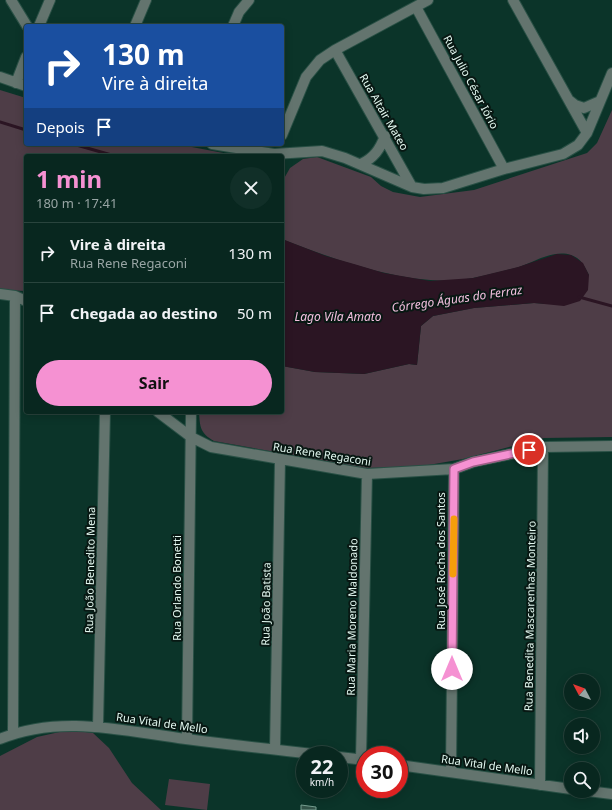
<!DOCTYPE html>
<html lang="pt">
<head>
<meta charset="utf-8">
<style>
  :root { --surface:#08271f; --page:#112f28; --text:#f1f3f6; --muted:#98a5a4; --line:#29443d; --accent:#f591d2 }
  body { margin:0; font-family:"Noto Sans",sans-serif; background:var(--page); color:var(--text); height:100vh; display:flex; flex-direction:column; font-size:15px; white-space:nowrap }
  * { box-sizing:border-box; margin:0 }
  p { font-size:13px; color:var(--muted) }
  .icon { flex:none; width:22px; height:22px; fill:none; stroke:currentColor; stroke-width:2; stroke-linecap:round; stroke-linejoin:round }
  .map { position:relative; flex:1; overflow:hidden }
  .sheet { position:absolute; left:24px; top:154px; width:260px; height:260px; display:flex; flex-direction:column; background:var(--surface); border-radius:4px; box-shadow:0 2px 10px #0003,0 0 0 1px var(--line) }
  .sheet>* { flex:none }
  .guide { position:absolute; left:24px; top:24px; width:260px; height:122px; border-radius:4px; box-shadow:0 2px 10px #0003,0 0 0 1px var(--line); background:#1a4fa0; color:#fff; overflow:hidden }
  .needle { width:26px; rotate:311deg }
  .buttons { position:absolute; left:564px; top:674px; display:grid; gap:8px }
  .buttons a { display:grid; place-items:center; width:36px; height:36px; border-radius:50%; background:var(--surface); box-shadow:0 2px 10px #0003,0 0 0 1px var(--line); font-size:20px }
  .speed { position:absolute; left:296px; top:746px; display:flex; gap:8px; font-size:20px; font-weight:700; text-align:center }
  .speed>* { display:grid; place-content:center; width:52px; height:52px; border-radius:50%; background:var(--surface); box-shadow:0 2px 10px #0003,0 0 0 1px var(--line); line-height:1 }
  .speed small { font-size:10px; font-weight:400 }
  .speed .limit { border:6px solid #d22; background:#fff; color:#111 }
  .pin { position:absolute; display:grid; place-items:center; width:34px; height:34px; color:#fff; margin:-17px; border:2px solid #fff; border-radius:50%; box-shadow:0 1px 4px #0007 }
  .me { position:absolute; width:44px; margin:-22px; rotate:0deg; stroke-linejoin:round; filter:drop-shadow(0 0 3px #0008) }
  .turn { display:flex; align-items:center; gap:14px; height:84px; padding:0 12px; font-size:18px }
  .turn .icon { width:52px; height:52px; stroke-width:2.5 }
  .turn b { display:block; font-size:28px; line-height:34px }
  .then { display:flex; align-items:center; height:38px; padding:0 12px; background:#0003; gap:8px; font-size:15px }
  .round { display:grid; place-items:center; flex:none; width:42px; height:42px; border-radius:21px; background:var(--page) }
  .head { display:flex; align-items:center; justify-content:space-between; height:68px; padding:0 12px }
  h1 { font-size:24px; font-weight:700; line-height:30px; color:var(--accent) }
  .cta { display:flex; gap:8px; margin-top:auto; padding:8px 12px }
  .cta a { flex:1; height:46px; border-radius:24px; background:var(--accent); color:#111; font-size:16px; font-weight:700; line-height:46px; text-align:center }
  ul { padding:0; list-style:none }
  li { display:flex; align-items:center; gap:12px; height:60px; padding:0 12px; border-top:1px solid var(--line) }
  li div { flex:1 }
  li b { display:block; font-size:15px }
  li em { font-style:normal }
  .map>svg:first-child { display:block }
</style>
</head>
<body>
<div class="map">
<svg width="612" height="810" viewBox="0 0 612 810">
  <rect width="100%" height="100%" fill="#0b3429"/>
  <path fill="#4e3d47" d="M0,90L26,98V144H176L239,156H26V291L0,290Z
    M612,110V437L544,438L463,459L417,467L364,468L214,441C200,433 200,427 199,412H282V366L315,372L364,374L409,364L417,365L421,326L433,316L474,308L534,303L548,304L589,275C585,267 581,258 571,255C554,249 534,262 519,267C499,272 479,278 459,280C405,285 332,259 282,239V182L290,168L303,159L317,157L371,177L381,186L393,192L420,197L474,190L587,153L597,143Z
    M64,731H78L93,733L109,748L132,783L161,810H0V756L37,737Z
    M169,779L210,784L207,810L165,805Z"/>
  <path fill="#2b1523" d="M282,239L326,256L354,264L384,273L430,281L473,278L518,267L557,254L571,255L583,263L589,275L588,290L580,301L564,306L534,303L474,308L433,316L421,326L417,365L409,364L364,374L315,372L282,366Z"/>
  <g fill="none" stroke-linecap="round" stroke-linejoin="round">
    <path stroke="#2b1523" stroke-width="3" d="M0,122L26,130
      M73,144L115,156
      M579,297L612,306"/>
  </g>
  <path fill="#325348" stroke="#759d8f" d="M301,805L316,807V810H301Z"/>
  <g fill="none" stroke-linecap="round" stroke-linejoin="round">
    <defs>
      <path id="minor" d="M11,0L27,26
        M513,0L587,133
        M416,7L504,169
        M39,26L50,0
        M135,26L146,0
        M233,26L239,12L249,0
        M335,50L412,187
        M0,77L26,86
        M16,83L26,57
        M570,101L575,105L584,108L600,101
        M282,135L306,77L320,60L335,50L428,0
        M212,144L274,154L322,151L345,158L412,187L424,189L443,188L504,169L563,154L578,145L587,133L612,73
        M361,164C374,158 380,149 385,136
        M0,294L15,296L26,301
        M158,412L191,437L211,447L367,474L454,469L473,462L543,447L612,446
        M98,726L105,412
        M13,733L15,296
        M0,739C60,714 124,731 186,739C232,745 277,750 323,755
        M187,739L191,412
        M275,749L280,460
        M339,757L365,760
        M361,759L367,474
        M399,765L571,789
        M451,772L454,469
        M540,785L543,447
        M588,791L612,794"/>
    </defs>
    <use href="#minor" stroke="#295045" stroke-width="12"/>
    <use href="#minor" stroke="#63746e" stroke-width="10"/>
  </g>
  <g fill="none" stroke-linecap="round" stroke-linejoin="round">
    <defs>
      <path id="route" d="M452,669L454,469L473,462L529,450"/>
    </defs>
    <use href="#route" stroke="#9f5e88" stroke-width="10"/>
    <use href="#route" stroke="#f591d2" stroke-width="7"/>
    <path stroke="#f59e0b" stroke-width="7" d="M453,574L454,519"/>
  </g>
  <g text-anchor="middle" stroke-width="4" stroke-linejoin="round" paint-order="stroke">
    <g font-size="11" fill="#e4f9f1" stroke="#081813">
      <text transform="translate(471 82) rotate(62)" y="4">Rua Julio César Iório</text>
      <text transform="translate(384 112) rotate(60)" y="4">Rua Altair Mateo</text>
      <text transform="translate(322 454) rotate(9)" y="4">Rua Rene Regaconi</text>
      <text transform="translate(441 561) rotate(-90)" y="4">Rua José Rocha dos Santos</text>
      <text transform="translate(90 570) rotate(-89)" y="4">Rua João Benedito Mena</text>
      <text transform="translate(177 588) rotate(-90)" y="4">Rua Orlando Bonetti</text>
      <text transform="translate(266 604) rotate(-89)" y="4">Rua João Batista</text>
      <text transform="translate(530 616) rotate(-89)" y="4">Rua Benedita Mascarenhas Monteiro</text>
      <text transform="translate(352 617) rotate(-89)" y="4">Rua Maria Moreno Maldonado</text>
      <text transform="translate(162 723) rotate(8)" y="4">Rua Vital de Mello</text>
      <text transform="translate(487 765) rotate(8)" y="4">Rua Vital de Mello</text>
    </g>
    <g font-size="12" font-style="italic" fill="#f4c0e0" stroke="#081813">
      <text transform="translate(457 299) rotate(-8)" y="4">Córrego Águas do Ferraz</text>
      <text x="338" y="321">Lago Vila Amato</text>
    </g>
  </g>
</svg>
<div class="buttons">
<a><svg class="needle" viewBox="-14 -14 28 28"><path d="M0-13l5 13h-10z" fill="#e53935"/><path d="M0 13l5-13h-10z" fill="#98a5a4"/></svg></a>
<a><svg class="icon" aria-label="sound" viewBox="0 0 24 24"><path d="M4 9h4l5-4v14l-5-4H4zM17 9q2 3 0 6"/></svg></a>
<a><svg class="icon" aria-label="search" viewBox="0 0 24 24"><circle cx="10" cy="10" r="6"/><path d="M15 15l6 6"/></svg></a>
</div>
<div class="speed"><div>22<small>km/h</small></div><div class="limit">30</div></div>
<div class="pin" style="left:529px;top:450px;background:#d93025"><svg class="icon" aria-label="arrive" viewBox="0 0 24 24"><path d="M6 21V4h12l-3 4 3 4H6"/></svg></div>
<svg class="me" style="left:452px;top:669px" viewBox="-20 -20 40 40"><circle r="19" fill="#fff"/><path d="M0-13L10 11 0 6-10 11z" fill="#f591d2"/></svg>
<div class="guide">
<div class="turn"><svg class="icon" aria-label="right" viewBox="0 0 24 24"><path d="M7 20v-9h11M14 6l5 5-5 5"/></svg><div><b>130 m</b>Vire à direita</div></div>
<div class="then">Depois<svg class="icon" aria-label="arrive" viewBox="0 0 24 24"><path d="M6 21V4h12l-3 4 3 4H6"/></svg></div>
</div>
<section class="sheet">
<div class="head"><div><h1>1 min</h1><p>180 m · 17:41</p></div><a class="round"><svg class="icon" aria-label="close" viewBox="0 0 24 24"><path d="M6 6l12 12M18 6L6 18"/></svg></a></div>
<ul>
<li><svg class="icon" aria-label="right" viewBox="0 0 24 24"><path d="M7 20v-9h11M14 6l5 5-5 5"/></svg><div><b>Vire à direita</b><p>Rua Rene Regaconi</p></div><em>130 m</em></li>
<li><svg class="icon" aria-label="arrive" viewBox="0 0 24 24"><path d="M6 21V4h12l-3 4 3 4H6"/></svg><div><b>Chegada ao destino</b></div><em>50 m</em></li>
</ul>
<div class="cta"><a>Sair</a></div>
</section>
</div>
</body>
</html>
